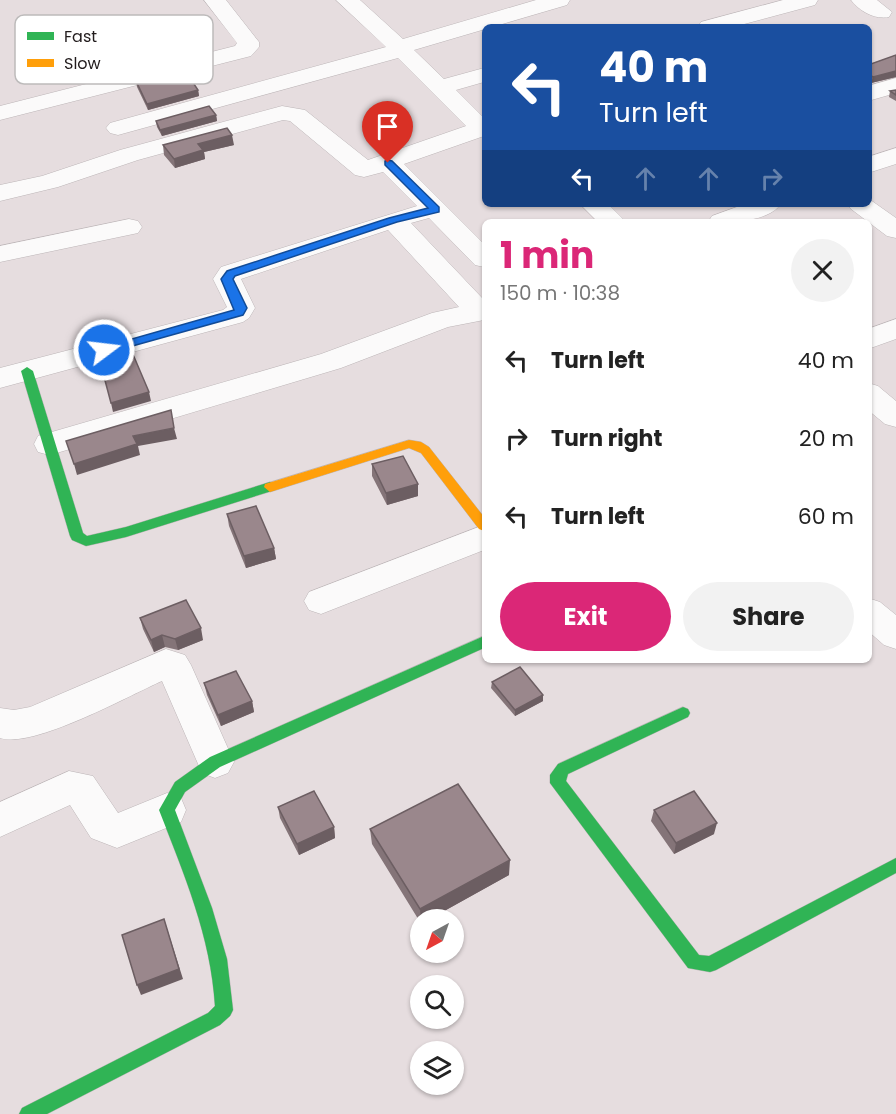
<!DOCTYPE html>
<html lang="en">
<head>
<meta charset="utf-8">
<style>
  :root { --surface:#fff; --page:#f2f2f2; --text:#222; --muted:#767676; --accent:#db2777 }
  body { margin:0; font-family:Poppins,sans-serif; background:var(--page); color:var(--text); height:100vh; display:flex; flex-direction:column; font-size:22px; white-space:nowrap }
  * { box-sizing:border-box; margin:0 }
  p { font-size:20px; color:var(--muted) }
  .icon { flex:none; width:33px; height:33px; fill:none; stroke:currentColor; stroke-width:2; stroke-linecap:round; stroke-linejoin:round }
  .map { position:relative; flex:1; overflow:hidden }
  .sheet { position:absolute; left:482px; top:219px; width:390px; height:444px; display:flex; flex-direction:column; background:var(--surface); border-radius:9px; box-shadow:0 2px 4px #0004 }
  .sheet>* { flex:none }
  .hud { position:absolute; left:482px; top:24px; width:390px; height:183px; border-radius:9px; box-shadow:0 2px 4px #0004; background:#1a4fa0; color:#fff; overflow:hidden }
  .needle { width:39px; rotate:220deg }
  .buttons { position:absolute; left:410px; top:909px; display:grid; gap:12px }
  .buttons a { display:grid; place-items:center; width:54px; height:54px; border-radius:50%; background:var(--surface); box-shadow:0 2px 4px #0004; font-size:30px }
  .pin { position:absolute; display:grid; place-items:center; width:51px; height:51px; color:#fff; margin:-62px -26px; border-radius:50% 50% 50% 0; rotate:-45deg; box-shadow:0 0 6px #0007 }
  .pin .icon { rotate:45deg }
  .me { position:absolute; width:66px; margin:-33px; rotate:75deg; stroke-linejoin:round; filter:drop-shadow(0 0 4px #0008) }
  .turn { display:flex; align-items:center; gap:21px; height:126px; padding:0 18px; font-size:27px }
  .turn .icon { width:78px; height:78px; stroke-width:2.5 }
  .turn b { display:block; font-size:42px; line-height:51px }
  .lanes { display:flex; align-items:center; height:57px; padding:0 18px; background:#0003; justify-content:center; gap:30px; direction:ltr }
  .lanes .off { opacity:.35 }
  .round { display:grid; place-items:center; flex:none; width:63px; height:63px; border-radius:32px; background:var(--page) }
  .head { display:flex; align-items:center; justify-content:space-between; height:102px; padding:0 18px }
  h1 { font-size:36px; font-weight:700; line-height:45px; color:var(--accent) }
  .action { display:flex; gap:12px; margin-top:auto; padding:12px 18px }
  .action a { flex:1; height:69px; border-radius:36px; background:var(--accent); color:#fff; font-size:24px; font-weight:700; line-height:69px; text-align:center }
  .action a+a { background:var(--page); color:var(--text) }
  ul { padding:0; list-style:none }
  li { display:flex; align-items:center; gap:18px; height:78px; padding:0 18px }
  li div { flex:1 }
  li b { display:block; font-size:22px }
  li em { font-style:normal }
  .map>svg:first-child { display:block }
</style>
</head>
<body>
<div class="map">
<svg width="896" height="1114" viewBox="0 0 896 1114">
  <rect width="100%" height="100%" fill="#e6dddf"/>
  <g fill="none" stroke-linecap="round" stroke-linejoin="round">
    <defs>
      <path id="street" d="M204,0H226L259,42V47L251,56L0,120V106L145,69L126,40L129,35L137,33L145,35L164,64L235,46L237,43Z
        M336,0H360L403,39L536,0H570L567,5L414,50L444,79L484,68V82L456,90L484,118V136L404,164L484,244V267L475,265L429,218L411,223L484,300V320L448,327L341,368L60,452L49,455L38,452L34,444L38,436L321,354L432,313L459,307L388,230L241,279L255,308L249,318L243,322L0,388V368L223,310L227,307L213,279L221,267L417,206L383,172L364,177L355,175L290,121L283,120L138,160L58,187L0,201V185L42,176L120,150L282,106L305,110L368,160L466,126L398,58L118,135L110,133L106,128L110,123L386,47Z
        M783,0H818L815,5L733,27H698L701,22Z
        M851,0H877L892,12L889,17C875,20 859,11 851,0Z
        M896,78V93L868,101V86Z
        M896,148V164L868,173V157Z
        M869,199L896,218V238L887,236L851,209L847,204H868Z
        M580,204H608L626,222H598Z
        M745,204H781C767,223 729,222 708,222L712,216Z
        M129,219L138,221L142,227L138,233L0,262V246Z
        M896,319V339L868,349V329Z
        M868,383L878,386L896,401V427L885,424L868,410Z
        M484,525V550L321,614L309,610L304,601L309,592Z
        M868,598L880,602L896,615V649L884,645L868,631Z
        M166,649L185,655L191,665L234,762L228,773L215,778L202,773L162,681C128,696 33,749 0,738V708L14,710L30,707Z
        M69,771L93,776L118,813L167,793L181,798L186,810L181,822L117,848L91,838L70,805L0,837V802Z"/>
      <path id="fast" d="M27,367L33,371L83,533L87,536L126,527L270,482L276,487L275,490L126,537L86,546L72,540L70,536L21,371Z
        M484,636V648L220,767L185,792L175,810L212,908L227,959L233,1010L230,1016L220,1025L47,1114H19L22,1108L208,1013L215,1006C211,937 184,874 159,810L175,782L210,757Z
        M683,707L688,709L690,713L688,717L568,774L566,781L699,955L709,956L896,858V873L716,970L710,972L688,968L550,783V775L558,764Z"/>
      <path id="slow" d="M409,440L421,442L429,447L484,517V531L479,529L421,453L409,448L270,492L264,487L265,484Z"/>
    </defs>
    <use href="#street" stroke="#bcb5b7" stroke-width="1"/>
    <use href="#fast" stroke="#bcb5b7" stroke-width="1"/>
    <use href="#slow" stroke="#bcb5b7" stroke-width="1"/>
    <use href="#street" fill="#fbfafa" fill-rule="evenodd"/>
    <use href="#fast" fill="#30b455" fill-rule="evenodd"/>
    <use href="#slow" fill="#ff9f0a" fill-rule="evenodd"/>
  </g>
  <path fill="#847478" d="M896,55V77L871,83L868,81V65Z
    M136,81L198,90L199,96L148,110L137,87Z
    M896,90V101L889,97L890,91Z
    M216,115L217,121L162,136L157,127L156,121Z
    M163,145H234L204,152L205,159L175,168L164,155Z
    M372,464L418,496L387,505L372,476Z
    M227,514L274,548L276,559L246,568L229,526Z
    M140,618L203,640L178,650L165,647L154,652L143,629Z
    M492,682L543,701L515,716L491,688Z
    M204,683L252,701L254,712L221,726L207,695Z
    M278,807L334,827L335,838L299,855L280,818Z
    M654,810L714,834L674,854L651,821Z
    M370,829L509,875L428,920H420V922L372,844Z"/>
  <path fill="#6c5e62" d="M896,71V77L871,83L873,77Z
    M198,90L199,96L148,110L147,104Z
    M216,115L217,121L162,136L160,130Z
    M232,135L234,145L204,152L205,159L175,168L174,159L198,144Z
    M149,392L151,401L113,412L111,403Z
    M174,428L177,439L138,446L140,455L77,475L74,464L133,436Z
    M418,484V496L387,505L386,493Z
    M274,548L276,559L246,568L244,556Z
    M201,628L203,640L178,650L175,639Z
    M162,635L165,647L154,652L151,640Z
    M543,695V701L515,716V710Z
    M252,701L254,712L221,726L218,715Z
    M717,823L714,834L674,854L676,843Z
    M334,827L335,838L299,855L297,844Z
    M510,860L509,875L428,920H421L420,909Z
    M164,919L183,979L141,995L137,985Z"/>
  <path fill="#9a878c" stroke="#6c5e62" stroke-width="1.5" d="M896,55V71L873,77L868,74V65Z
    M184,69L198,90L147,104L136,81Z
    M896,90V95L890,91Z
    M209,106L216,115L160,130L156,121Z
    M227,128L232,135L198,144L203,150L174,159L163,145Z
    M129,345L149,392L111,403L98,354Z
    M171,410L174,428L133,436L137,444L74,464L66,441Z
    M403,456L418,484L386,493L372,464Z
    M256,506L274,548L244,556L227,514Z
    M186,600L201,628L175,639L162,635L151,640L140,618Z
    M520,667L543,695L515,710L492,682Z
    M236,671L252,701L218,715L204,683Z
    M458,784L510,860L420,909L370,829Z
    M314,791L334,827L297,844L278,807Z
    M694,791L717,823L676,843L654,810Z
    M164,919L179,969L137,985L122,935Z"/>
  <path fill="#1a73e8" stroke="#114b97" stroke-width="1.5" d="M388,160L392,161L439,207V212L397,222L235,276L233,279L247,308L243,315L104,354L100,353V348L234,310L221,279L227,271L389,218L428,208L385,165V161Z"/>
  <rect x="15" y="15" width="198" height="69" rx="9" fill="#fff" stroke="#bdbbbb" stroke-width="1.5"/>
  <rect x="27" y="32" width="27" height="8" fill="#30b455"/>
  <rect x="27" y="59" width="27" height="8" fill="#ff9f0a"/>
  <g font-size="16" fill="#221c1d">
    <text x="64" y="42">Fast</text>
    <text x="64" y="69">Slow</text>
  </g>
</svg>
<div class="buttons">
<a><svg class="needle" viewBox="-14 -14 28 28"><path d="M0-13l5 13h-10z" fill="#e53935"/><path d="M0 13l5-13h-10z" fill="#767676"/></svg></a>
<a><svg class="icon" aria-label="search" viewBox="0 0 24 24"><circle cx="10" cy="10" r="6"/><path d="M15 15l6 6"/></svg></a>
<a><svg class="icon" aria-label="layers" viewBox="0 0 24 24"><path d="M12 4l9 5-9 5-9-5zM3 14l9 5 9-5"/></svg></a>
</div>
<div class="pin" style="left:388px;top:163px;background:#d93025"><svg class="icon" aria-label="arrive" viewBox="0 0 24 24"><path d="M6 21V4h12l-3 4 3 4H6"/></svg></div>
<svg class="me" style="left:104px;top:350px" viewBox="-20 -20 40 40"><circle r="17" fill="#1a73e8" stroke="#fff" stroke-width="3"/><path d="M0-11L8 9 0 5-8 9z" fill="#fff"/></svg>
<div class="hud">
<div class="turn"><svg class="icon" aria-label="left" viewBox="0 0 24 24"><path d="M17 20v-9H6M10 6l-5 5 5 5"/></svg><div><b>40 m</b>Turn left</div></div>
<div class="lanes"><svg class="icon" aria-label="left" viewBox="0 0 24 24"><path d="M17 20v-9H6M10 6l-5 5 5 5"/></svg><svg class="icon off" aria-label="ahead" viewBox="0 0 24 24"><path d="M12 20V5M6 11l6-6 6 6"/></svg><svg class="icon off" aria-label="ahead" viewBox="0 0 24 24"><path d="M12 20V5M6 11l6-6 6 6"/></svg><svg class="icon off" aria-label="right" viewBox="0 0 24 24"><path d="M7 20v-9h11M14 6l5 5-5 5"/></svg></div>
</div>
<section class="sheet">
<div class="head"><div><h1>1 min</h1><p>150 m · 10:38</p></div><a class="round"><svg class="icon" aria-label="close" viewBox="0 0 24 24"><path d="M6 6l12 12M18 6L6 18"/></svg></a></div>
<ul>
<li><svg class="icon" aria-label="left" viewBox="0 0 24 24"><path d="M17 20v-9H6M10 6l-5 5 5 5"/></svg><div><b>Turn left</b></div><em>40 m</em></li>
<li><svg class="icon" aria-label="right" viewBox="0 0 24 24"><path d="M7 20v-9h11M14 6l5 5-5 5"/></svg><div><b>Turn right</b></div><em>20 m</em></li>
<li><svg class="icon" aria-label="left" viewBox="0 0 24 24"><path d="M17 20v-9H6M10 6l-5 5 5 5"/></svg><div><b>Turn left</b></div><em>60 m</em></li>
</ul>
<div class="action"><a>Exit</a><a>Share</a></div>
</section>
</div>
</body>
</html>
